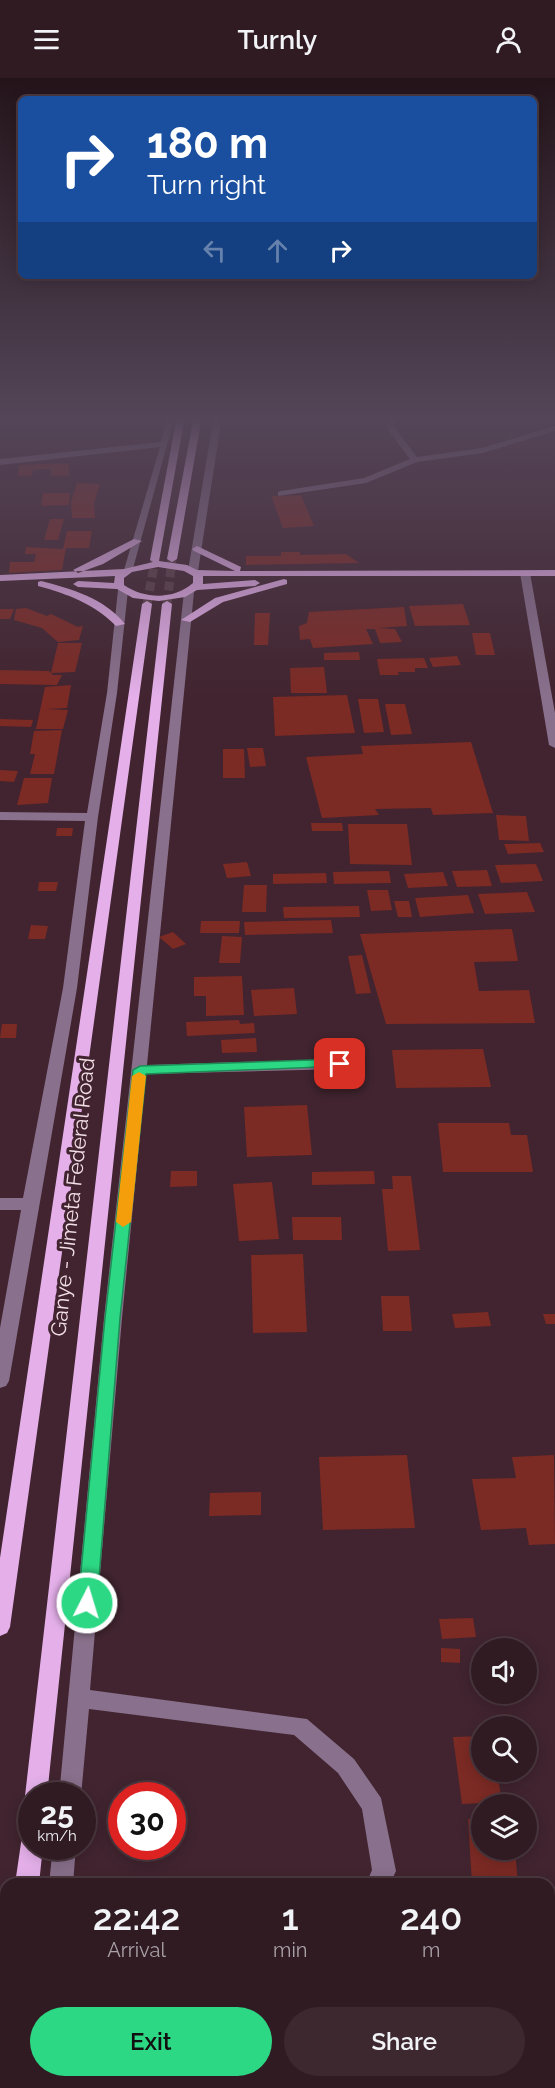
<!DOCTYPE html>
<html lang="en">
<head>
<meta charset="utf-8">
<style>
  :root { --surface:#311b23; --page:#3d2830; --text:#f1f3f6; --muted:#a8a1a6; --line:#4c3941; --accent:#2cd884 }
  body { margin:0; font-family:Raleway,sans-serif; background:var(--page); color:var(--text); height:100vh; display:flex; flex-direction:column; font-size:22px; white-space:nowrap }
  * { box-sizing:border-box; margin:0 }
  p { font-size:20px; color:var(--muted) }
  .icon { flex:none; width:33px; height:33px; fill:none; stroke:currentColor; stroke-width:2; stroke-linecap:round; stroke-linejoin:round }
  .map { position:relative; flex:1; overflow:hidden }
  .panel { position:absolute; left:0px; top:1800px; width:555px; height:210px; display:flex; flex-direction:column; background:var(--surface); border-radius:18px 18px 0 0; box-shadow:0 3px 15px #0003,0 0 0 2px var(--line) }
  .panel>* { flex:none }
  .top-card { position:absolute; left:18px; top:18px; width:519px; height:183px; border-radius:9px; box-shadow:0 3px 15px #0003,0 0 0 2px var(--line); background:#1a4fa0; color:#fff; overflow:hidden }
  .tools { position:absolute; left:471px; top:1560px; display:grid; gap:12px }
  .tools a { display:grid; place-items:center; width:66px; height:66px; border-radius:50%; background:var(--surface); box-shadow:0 3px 15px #0003,0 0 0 2px var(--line); font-size:30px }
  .speed { position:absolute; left:18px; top:1704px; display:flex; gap:12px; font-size:30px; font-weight:700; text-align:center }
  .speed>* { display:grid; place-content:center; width:78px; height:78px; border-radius:50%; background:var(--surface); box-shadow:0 3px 15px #0003,0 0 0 2px var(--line); line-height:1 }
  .speed small { font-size:15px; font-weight:400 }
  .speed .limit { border:9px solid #d22; background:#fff; color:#111 }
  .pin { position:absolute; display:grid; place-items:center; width:51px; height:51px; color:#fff; margin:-26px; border-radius:12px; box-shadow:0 3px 9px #0006 }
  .me { position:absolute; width:66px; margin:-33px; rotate:5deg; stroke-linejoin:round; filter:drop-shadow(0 0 4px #0008) }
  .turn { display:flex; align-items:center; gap:21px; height:126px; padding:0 30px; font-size:27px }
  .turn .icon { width:78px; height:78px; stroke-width:2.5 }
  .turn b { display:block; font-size:42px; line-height:51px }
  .lanes { display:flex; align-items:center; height:57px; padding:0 30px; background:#0003; justify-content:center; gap:30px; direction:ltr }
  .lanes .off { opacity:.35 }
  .eta { display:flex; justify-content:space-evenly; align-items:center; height:102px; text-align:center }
  .eta b { font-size:36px; font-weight:600; line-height:42px }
  .primary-button { display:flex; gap:12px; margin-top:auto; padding:12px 30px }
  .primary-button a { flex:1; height:69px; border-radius:36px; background:var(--accent); color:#111; font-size:24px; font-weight:600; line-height:69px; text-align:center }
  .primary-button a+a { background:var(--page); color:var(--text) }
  header { display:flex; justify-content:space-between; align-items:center; height:78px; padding:0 30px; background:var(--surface); font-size:27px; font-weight:600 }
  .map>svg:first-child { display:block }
</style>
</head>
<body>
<header><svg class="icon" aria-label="menu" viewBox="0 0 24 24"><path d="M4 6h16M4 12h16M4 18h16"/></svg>Turnly<svg class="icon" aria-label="person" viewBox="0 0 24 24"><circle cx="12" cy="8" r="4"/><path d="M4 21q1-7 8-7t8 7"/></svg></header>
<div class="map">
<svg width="555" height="2010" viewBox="0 0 555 2010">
  <rect width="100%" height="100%" fill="#41242f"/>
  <path fill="#7c2a24" d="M69,385V398H51V391L33,392L32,398H18L19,387Z
    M77,405L100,406L94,425L95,440H72L71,424Z
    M43,415H70L69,427L41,428Z
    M301,417L314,448L283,450L271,418Z
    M50,441H64L58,462H44Z
    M67,453H92L89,470H66L62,492L9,495L10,484H34L36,476H25L26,469L63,471Z
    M281,474H300V477L346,476L359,485L246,487V478H281Z
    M463,526L470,547L415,548L409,528Z
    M404,529L407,548L378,550L395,551L402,564L380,565L375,551H366L373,566L313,570L310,561L300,562L299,548L307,545L309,534Z
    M26,530L47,538L51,536L78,549L83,548L79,562L58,564L42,550L14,542L16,531Z
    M0,531H14L10,541H0Z
    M255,535H270L268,567H254Z
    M472,555H490L495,577H476Z
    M58,565H82L75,594L51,595Z
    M359,574L360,582H324V575Z
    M457,578L461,587L433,589L429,580Z
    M424,580L428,590H415V594H398L399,597H380L377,581Z
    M324,589L327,615H291L290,590Z
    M0,592L49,593L53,597H62L57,607L0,606Z
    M71,607L67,630L47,631L68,632L63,651H36L45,609Z
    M347,617L355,655L275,658L273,619Z
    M358,621H378L384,654L364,655Z
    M385,626H405L412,656L391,657Z
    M0,641L33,642L31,649L0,648Z
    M62,652L54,696H30L35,676H30L34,653Z
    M471,664L493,735L433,737L431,730L375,731L379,737L322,740L306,679L363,676L361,668Z
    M247,670H263L266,688L250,689Z
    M223,671H244L245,700H223Z
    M0,692L18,693L14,704L0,703Z
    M24,700H52L48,725L17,727Z
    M496,737L526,738L529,763L499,762Z
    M311,745H342L343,753H312Z
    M348,746H407L412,787L350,786Z
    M57,750H73L72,758H56Z
    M540,765L544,774L508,776L504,766Z
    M247,784L251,798L227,800L223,786Z
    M536,786L543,803L501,805L495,787Z
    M487,792L492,808L457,809L452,793Z
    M389,793L391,805L334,806L333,794Z
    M443,794L448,808L408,810L404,796Z
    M326,795L327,805L273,806V796Z
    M39,804H58L56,813H38Z
    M244,807H267L266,834H242Z
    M367,812H388L392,832L371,833Z
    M527,814L535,834L485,836L478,816Z
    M468,817L474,835L420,839L415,820Z
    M394,823H409L412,839H398Z
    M359,828L360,839L284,840L283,829Z
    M331,842L333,855L245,857L244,844Z
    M201,843H240L239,855H200Z
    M31,847L48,848L45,861H28Z
    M512,851L518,883L474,884L479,913L529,912L535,945L386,946L360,856Z
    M173,854L186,866L173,871L159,859Z
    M222,858L242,859L240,885H219Z
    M362,877L371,915L356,916L348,878Z
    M242,898L244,937L206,938V918H194V899Z
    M294,910L297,936L254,938L251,912Z
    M239,942L240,946L254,945L255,955L187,958L186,944Z
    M2,946H17L16,960H0Z
    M256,960L257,974L222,975L221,962Z
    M483,971L491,1009L396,1010L392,972Z
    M307,1027L312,1077L247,1079L244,1029Z
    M438,1045H509L511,1057H527L533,1094H443Z
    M171,1093H197V1108L170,1109Z
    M374,1093L375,1106L312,1107V1094Z
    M392,1098H411L420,1172L388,1173L382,1111H393Z
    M272,1104L279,1161L239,1163L233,1106Z
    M292,1139H341L342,1162H293Z
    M303,1176L307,1254L253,1255L251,1177Z
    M381,1218H409L412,1253H383Z
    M488,1234L491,1248L455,1250L452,1236Z
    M543,1236H555V1246H546Z
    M407,1377L415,1450L323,1452L319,1379Z
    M554,1377L555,1466L529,1467L526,1450L481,1452L472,1401L516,1400L512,1379Z
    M261,1414V1437L209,1438L210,1415Z
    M473,1540L476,1559L442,1561L439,1541Z
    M441,1570L460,1571V1585L441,1584Z
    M482,1658V1694H497L502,1724L462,1726L453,1659Z
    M468,1741H482V1772H515L518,1806H472Z"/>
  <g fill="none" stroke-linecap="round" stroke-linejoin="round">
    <path stroke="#5c404a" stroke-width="9" stroke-dasharray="9 4.5" stroke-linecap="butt" d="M147,526L155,482
      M167,526L172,481"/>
    <path fill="#89708c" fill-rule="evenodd" d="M167,338H175L132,494L124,492L160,369L0,387V381L161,364Z
      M214,338H222L198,493L193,496L188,493Z
      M389,338H397L394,349L417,379L482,370L555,348V353L483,375L417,384L366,405L278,418V414L281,413L364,400L410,381L386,349Z
      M525,492L530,495L555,635V670L549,667L520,495Z
      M123,509L128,512L117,615L98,739L77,910L9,1303L6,1308L0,1310V1250L21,1132H0V1120H23L63,910L85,743L0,742V734L87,735L107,615L118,512Z
      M189,511L194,514L147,987L340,981L347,986L340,991L146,996L122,1240L90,1612L307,1641L354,1681L381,1720L396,1793L390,1806H366L372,1792L362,1731L338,1695L294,1657L89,1631L81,1718H59L104,1240L184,514Z
      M53,1768H76L73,1806H49Z
      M29,2004H55L54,2010H28Z"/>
    <path fill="#e5b0ea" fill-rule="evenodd" d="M177,338H185L159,483L187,487L197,492L235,493L194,473L192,471L197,468L241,489L240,493L555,492V498H203V506L255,502L260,505L255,508L197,512L185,519L159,523L133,520L117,511L78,509L73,506L78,503L114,505L115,498L0,503V497L124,491L153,484L150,482ZM158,489L184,493L193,498V505C174,522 144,521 124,507V500L132,494Z
      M194,338H202L177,481L172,484L167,481Z
      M134,461L142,463L103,486L78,495L73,492Z
      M284,501L287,502V506L223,524L190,544L181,542L215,520Z
      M41,503C72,511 104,520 125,546L116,548C94,526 68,516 38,508V504Z
      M147,523L152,526L10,1549L7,1555L0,1558V1480L142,526Z
      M167,523L172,526L47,1718H32V1727L28,1725L25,1718L162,526Z
      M32,1754V1768H43L39,1806H15L21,1765L24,1757Z
      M6,1992V2004H20V2010H0V1994Z"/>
  </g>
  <linearGradient id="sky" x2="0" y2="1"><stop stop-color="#24141a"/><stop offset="0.55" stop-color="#544558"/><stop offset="1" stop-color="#544558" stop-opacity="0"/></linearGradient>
  <rect width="555" height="619" fill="url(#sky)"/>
  <path fill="#2cd884" stroke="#1d8c56" stroke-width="1.5" d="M340,981L346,986L344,988L146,996L120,1240L97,1525L94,1531L87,1533L81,1531L78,1525L105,1240L133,992L140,988Z"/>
  <path fill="#f59e0b" d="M139,994L146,998L131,1144L123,1149L116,1144L132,998Z"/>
  <g text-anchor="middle" stroke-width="6" stroke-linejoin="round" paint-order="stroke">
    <g font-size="21" fill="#f2dee5" stroke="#41242f">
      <text transform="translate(73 1119) rotate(-84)" y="7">Ganye - Jimeta Federal Road</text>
    </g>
  </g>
</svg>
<div class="tools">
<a><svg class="icon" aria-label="sound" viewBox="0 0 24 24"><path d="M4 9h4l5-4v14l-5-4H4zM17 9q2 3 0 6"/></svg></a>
<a><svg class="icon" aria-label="search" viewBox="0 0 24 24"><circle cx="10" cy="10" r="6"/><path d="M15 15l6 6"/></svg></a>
<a><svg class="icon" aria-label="layers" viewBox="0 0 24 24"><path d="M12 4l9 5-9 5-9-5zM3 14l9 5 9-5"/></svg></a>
</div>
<div class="speed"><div>25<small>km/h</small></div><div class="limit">30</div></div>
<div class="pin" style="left:340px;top:986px;background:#d93025"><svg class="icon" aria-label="arrive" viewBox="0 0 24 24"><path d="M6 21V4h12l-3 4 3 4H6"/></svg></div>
<svg class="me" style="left:87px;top:1525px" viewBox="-20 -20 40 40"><circle r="17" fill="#2cd884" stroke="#fff" stroke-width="3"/><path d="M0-11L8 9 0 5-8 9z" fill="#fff"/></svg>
<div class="top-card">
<div class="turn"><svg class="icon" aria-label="right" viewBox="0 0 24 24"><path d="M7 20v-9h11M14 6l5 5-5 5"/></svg><div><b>180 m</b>Turn right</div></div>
<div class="lanes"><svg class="icon off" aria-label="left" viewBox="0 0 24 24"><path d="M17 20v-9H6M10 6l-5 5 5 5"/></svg><svg class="icon off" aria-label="ahead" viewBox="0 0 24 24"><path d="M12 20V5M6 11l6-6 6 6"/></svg><svg class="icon" aria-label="right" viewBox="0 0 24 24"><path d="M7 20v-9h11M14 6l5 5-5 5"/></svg></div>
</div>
<section class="panel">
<div class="eta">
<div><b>22:42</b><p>Arrival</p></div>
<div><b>1</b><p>min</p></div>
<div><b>240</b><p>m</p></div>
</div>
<div class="primary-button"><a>Exit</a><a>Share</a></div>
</section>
</div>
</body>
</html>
